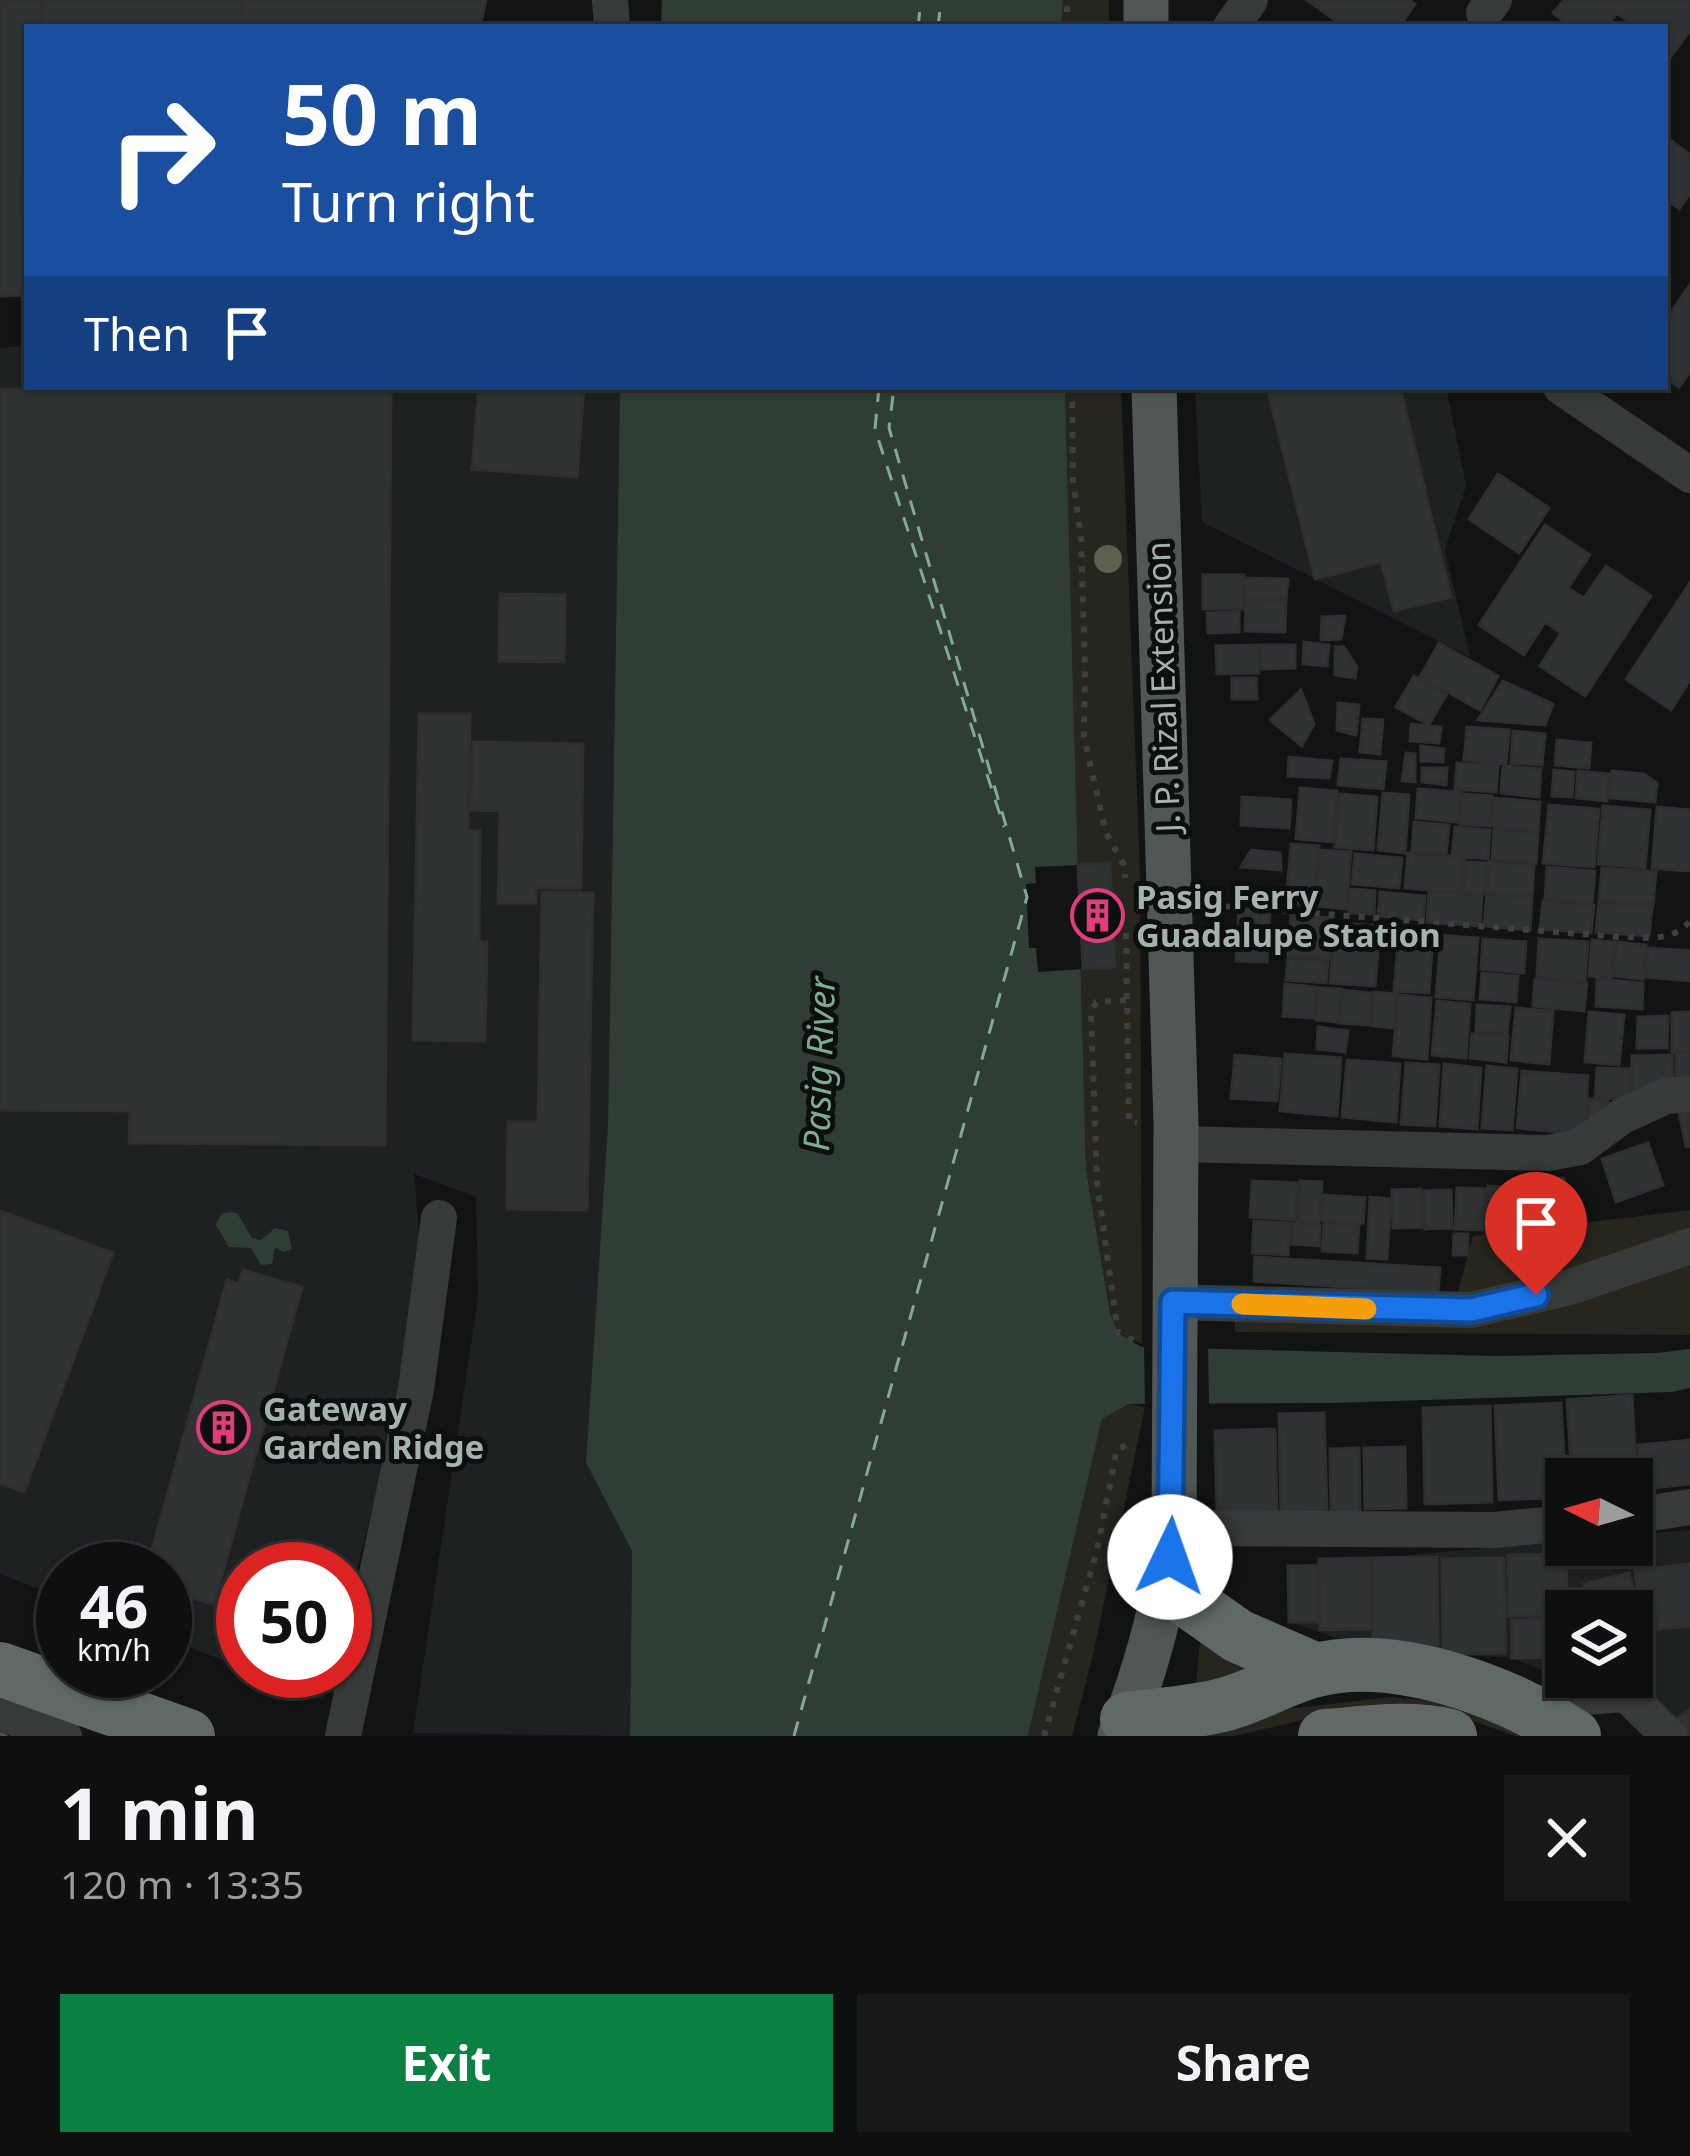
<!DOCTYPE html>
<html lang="en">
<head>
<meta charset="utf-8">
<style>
  :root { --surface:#0e0f0f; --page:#171818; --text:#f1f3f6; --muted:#9b9c9e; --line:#2e2f2f; --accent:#0b8043 }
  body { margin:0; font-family:"Noto Sans",sans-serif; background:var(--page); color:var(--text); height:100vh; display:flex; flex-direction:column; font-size:45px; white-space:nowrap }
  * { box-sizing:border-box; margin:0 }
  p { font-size:39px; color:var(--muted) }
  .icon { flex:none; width:66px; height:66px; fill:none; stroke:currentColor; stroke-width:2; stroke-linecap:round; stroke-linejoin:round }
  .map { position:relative; height:1736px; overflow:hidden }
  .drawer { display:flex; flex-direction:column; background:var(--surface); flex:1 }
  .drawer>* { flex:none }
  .top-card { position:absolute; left:24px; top:24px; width:1644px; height:366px; border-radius:0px; box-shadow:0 3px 9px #0004,0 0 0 3px var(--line); background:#1a4fa0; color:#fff; overflow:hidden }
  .needle { width:78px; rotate:275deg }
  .buttons { position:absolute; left:1545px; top:1458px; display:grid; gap:24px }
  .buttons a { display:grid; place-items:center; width:108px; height:108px; border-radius:0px; background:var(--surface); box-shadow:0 3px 9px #0004,0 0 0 3px var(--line); font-size:60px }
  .speed { position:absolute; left:36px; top:1542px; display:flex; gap:24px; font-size:60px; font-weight:700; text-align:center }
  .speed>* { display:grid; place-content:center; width:156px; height:156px; border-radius:50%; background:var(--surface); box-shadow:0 3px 9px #0004,0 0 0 3px var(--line); line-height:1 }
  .speed small { font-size:30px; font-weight:400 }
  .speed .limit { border:18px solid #d22; background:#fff; color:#111 }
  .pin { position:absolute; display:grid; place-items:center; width:102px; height:102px; color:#fff; margin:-123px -51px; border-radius:50% 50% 50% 0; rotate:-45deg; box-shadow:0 0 12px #0007 }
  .pin .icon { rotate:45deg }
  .me { position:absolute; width:132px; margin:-66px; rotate:3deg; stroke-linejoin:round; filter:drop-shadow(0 0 9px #0008) }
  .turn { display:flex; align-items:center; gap:42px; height:252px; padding:0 60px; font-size:54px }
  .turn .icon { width:156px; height:156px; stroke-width:2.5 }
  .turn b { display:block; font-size:84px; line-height:102px }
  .then { display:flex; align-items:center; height:114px; padding:0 60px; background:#0003; gap:24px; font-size:45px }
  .round { display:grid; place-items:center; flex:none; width:126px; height:126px; border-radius:0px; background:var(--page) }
  .head { display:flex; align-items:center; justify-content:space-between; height:204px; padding:0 60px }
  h1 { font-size:72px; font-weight:700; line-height:90px }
  .action { display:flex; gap:24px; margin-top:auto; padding:24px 60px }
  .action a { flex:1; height:138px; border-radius:0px; background:var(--accent); color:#fff; font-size:48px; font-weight:700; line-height:138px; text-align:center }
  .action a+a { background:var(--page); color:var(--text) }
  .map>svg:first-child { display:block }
</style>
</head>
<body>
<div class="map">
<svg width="1690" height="1736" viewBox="0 0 1690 1736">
  <rect width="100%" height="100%" fill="#121414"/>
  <path fill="#1e2121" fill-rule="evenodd" d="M27,345V387H620L608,1124L586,1463L632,1551L630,1736L413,1733L478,1298L476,1197L414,1174L425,1303L345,1616V1569H243V1668L165,1638V1569H63V1598L0,1574V348Z
    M1195,387H1446L1466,486L1445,549L1470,657L1202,522Z
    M1690,1530V1736L1674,1721L1512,1658L1373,1650L1289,1622L1288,1566L1566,1541V1545H1632V1535ZM1566,1611H1632V1677H1566Z
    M250,1671H331L323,1700Z"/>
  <path fill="#26261f" d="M1063,0H1109V27H1061Z
    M1065,387H1121L1140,872L1142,1344L1118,1333L1110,1313L1086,1169Z
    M1690,1210V1335L1235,1332V1285L1456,1299L1473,1236Z
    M1129,1404L1145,1407L1093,1655L1072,1736H1028L1102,1419Z
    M1200,1641L1271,1667L1196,1684Z
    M1391,1697L1465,1704L1545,1736H1515L1465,1718H1313L1233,1736H1197L1287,1709Z"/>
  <path fill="#2f3d35" d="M662,0H1063L1061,27H661Z
    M620,387H1065L1086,1169L1110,1313L1118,1333L1142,1347L1495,1356L1656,1353L1690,1349V1388L1672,1392L1333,1403L1129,1404L1102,1419L1028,1736H630L632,1551L586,1463L608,1124Z
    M229,1212L237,1213L252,1238L261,1240L275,1228L288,1231L292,1249L284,1252L275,1247L272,1264L261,1265L251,1248L229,1247L216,1225L221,1214Z"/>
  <path fill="#121414" d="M1078,865L1083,969L1038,972L1036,948H1029L1026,884L1036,883L1035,867Z
    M1208,1345L1209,1405L1145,1407L1144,1346Z"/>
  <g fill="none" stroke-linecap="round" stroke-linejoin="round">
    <path stroke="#7fac91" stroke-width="3" stroke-dasharray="15 12" stroke-linecap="butt" d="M918,27L921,0
      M938,27L941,0
      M879,387L875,429L1004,827
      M794,1736L1027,897L889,428L894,387"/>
  </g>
  <path fill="#2f3333" stroke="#2d302f" stroke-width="3" d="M0,0H486L480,27H27V295L0,296Z
    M43,0H243L240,27H40Z
    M1307,0H1409L1415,4L1399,27H1344Z
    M1564,0H1690V31L1665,64V27H1630L1632,24L1617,13L1606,27H1571L1553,13Z
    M1665,136L1690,155V194L1679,209L1665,199Z
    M27,139V212H19Z
    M1690,285V372L1679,387L1665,377V321Z
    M479,387H584L577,477L472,469Z
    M1267,387H1400L1451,597L1394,611L1381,562L1315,579Z
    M0,389L391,392L385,1145L129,1143L130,1111L0,1110Z
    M1498,474L1549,508L1519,553L1469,519Z
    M1545,525L1590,555L1568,588L1584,598L1606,566L1651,596L1585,696L1540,666L1561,633L1545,622L1524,655L1479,625Z
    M1203,575H1244V609H1203Z
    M1246,578L1288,579L1286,599L1245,598Z
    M1690,583V680L1671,710L1626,679Z
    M500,594L565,595L564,662L499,661Z
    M1246,599L1286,601L1285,632L1245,631Z
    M1239,612V632L1208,633L1207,613Z
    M1345,616L1341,639L1321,640L1322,617Z
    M1304,642L1329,645L1327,666L1303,664Z
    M1439,643L1498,676L1480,710L1420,677Z
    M1258,645L1259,673L1217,674L1216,646Z
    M1261,645H1295V668L1262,669Z
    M1335,647H1344L1357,667L1355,678L1335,675Z
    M1414,676L1446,695L1429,725L1396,707Z
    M1232,678H1256L1257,699H1232Z
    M1503,681L1553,704L1545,725L1478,720Z
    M1301,690L1314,724L1302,746L1270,720Z
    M1338,703L1359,705L1356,735L1337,730Z
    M419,714H470L468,831H480L479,942H487L485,1041L413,1040Z
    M1363,719L1383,720L1380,754L1360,752Z
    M1411,724L1441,727L1439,743L1410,741Z
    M1467,727L1509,730L1506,764L1464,760Z
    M1513,731L1545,734L1542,765L1511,763Z
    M1557,740L1591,743L1589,768L1555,765Z
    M473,742L583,744L581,888H536V903H498L500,811L471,810Z
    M1421,746L1444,749L1443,762L1421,761Z
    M1406,753L1415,754V782L1402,781Z
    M1289,757L1332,761L1329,778L1288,776Z
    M1341,759L1386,762L1383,789L1338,785Z
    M1457,763L1498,766L1496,792L1455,789Z
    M1503,766L1541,769L1539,797L1501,793Z
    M1422,768H1447L1446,785L1422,782Z
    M1554,770L1574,772L1572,797L1552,796Z
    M1578,771L1609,774L1607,801L1576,798Z
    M1612,771L1644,774L1657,783L1655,802L1610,798Z
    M1300,788L1337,791L1333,842L1296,839Z
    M1418,789L1460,792L1458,822L1416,818Z
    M1383,793L1409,795L1405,853L1378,850Z
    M1340,794L1377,797L1373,850L1335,847Z
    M1463,794L1492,796L1489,826L1460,824Z
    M1242,797L1291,800L1289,828L1241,825Z
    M1494,798L1540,802L1538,830L1492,826Z
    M1549,805L1599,809L1594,867L1543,863Z
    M1603,806L1650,810L1645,868L1598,864Z
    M1657,807L1690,810V871L1652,868Z
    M1414,822L1449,825L1446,854L1412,851Z
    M1455,827L1490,830L1488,859L1452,856Z
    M1494,829L1538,833L1536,863L1492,859Z
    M1291,844L1319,846L1314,906L1286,904Z
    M1251,850L1280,853L1281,870L1241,867Z
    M1320,850L1351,852L1346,909L1316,906Z
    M1408,853L1464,857L1461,893L1405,888Z
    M1355,854L1402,858L1399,888L1352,884Z
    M1466,862L1487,863L1485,894L1464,893Z
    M1490,862L1534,866L1532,896L1487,893Z
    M1110,863L1115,967L1083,969L1078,865Z
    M1547,867L1595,871L1592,903L1545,898Z
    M1602,868L1656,872L1653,905L1599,900Z
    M1350,889L1375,891L1374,914L1349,913Z
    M1429,891L1482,895L1480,926L1427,922Z
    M542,892L593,893L587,1210L507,1209L508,1122H538Z
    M1380,892L1425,896L1423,920L1378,916Z
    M1487,894L1532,897L1530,930L1484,926Z
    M1543,901L1594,905L1591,933L1540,929Z
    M1599,902L1652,907L1649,936L1596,932Z
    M1239,909L1270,910L1267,962L1236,961Z
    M1291,915L1332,918L1329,959L1288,955Z
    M1335,923L1380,926L1375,986L1330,983Z
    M1399,932L1433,935L1429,993L1394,991Z
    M1441,935L1478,938L1473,1000L1436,997Z
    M1483,939L1526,942L1524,973L1481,969Z
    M1539,939L1588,942L1585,980L1537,976Z
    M1592,940L1614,942L1611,978L1589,976Z
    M1617,942L1646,945L1643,979L1614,976Z
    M1648,948L1690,951V981L1646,977Z
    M1288,958L1328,962L1326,983L1286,980Z
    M1482,973L1518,976L1516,1002L1480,999Z
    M1535,979L1587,983L1584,1011L1533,1006Z
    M1597,979L1643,983L1642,1009L1596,1006Z
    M1285,984L1316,987L1313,1018L1283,1016Z
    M1319,988L1340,989L1338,1022L1316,1020Z
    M1343,990L1371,993L1369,1025L1340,1023Z
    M1374,992L1397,994L1394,1028L1371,1026Z
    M1398,995L1431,998L1427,1059L1393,1056Z
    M1437,1001L1470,1004L1466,1058L1432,1055Z
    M1477,1005L1510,1007L1507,1033L1476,1031Z
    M1516,1008L1553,1011L1549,1064L1511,1060Z
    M1589,1012L1624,1015L1619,1065L1585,1062Z
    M1690,1012V1052H1672V1013Z
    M1668,1016L1667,1048H1637L1638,1017Z
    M1318,1027L1348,1031L1345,1052L1317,1049Z
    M1472,1034L1508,1036L1506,1062L1470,1058Z
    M1676,1053H1690V1079H1676Z
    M1285,1054L1341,1058L1337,1116L1280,1111Z
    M1235,1055L1281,1059L1277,1101L1231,1098Z
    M1672,1055L1673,1091H1632V1056Z
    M1347,1060L1400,1064L1396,1122L1342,1117Z
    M1406,1063L1439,1065L1435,1126L1401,1124Z
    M1444,1064L1481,1068L1477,1129L1440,1126Z
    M1487,1066L1517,1069L1512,1130L1482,1128Z
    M1597,1068L1631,1069L1629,1099L1595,1098Z
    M1522,1071L1588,1076L1584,1134L1517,1128Z
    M1589,1099L1608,1100L1606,1122L1587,1120Z
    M1690,1099V1146L1686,1147L1677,1102Z
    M1648,1143L1663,1185L1616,1202L1602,1159Z
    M1564,1178L1566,1232L1535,1233L1533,1180Z
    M1252,1181L1297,1183L1295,1220L1250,1217Z
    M1300,1181L1322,1182L1319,1223L1298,1222Z
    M1488,1186L1507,1187L1505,1236H1486Z
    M1457,1188L1485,1189L1484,1230L1455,1229Z
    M1421,1189L1422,1227L1393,1228L1392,1190Z
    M1510,1189L1531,1190L1530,1231L1508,1230Z
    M1451,1190L1452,1228L1425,1229L1424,1191Z
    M1324,1195L1365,1198L1363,1223L1322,1220Z
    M1370,1197L1391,1199L1387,1259L1367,1258Z
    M0,1211L113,1253L24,1492L0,1483Z
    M1254,1221L1290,1223L1288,1255L1252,1253Z
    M1293,1223L1320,1225L1319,1246L1292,1244Z
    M1324,1223L1359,1225L1357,1253L1322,1251Z
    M1454,1234H1468L1467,1255H1453Z
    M1255,1257L1440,1268L1438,1293L1254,1281Z
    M243,1270L302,1287L214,1604L182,1595L187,1580L165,1574V1569L147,1568L227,1280L239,1284Z
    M1632,1395L1637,1487H1632V1479H1572L1567,1400Z
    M1561,1403L1566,1497L1499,1500L1495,1406Z
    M1490,1406L1492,1502L1425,1504L1423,1408Z
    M1324,1413L1327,1511L1281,1512L1279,1414Z
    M1275,1429L1277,1514L1217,1516L1215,1431Z
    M1690,1440V1484L1642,1489L1638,1445Z
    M1405,1447L1406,1508L1365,1509L1364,1448Z
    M1359,1448L1360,1513H1331L1330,1449Z
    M1567,1554L1566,1616H1508V1555Z
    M1437,1557L1438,1649L1373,1650L1372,1558Z
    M1370,1558L1371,1629L1320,1630L1319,1559Z
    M1504,1558L1505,1653L1443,1654L1442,1559Z
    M1690,1564V1626L1658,1629L1657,1613L1641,1616L1635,1570Z
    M1288,1566H1318V1622H1289Z
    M1629,1573L1644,1638L1632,1641V1611H1590L1584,1584Z
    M1564,1619V1657L1512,1658V1620Z
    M1690,1709V1736H1686L1674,1721Z"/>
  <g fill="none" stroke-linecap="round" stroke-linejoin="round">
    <path stroke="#3c413f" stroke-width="6" stroke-dasharray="6 9" stroke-linecap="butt" d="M1067,27V0
      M1072,387L1073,480L1081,538L1085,666L1084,737L1106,833L1124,865L1125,878
      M1209,905L1620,937C1646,937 1672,943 1690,921
      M1113,915L1126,913
      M1126,933L1129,1122L1137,1123
      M1126,1000L1096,1002L1091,1012L1097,1182L1118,1333L1135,1341
      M1044,1736L1097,1550L1117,1449L1134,1442"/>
    <path stroke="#363a39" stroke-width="36" d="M610,0L612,27
      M1484,13L1494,0
      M1231,27L1250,0
      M1561,387L1690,475
      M1176,1144L1548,1153L1580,1147L1622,1116L1666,1096L1690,1094
      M1173,1302L1471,1310L1570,1287L1690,1246
      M1632,1516L1690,1507
      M1174,1528L1494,1530L1566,1523
      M1572,1698L1626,1694L1669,1736
      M0,1713L64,1736
      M343,1736L416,1389L439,1218"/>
    <path stroke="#505755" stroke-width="45" d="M1146,0V27
      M1120,1736C1147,1668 1165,1601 1174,1528L1176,1124L1154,387"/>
    <path stroke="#606966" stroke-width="54" d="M1167,1586L1238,1636L1316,1670
      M0,1669L188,1736
      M1127,1719C1157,1715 1188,1713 1218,1706C1250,1699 1280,1680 1313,1671C1395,1649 1506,1691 1574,1736
      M1325,1736C1366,1733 1409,1726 1450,1736"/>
    <path stroke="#4d5351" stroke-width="3" d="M0,1734L6,1736"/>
  </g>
  <circle fill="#5e5f4e" cx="1108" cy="559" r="14"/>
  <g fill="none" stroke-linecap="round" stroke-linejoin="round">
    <defs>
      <path id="route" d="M1170,1557L1173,1302L1471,1310L1536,1295"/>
    </defs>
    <use href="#route" stroke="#114b97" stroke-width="30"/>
    <use href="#route" stroke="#1a73e8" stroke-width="21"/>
    <path stroke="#f59e0b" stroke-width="21" d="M1242,1304L1366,1309"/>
  </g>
  <defs>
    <symbol id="building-ring" viewBox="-11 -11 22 22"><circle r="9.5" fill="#0d0f0f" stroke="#e13d7d" stroke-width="1.5"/><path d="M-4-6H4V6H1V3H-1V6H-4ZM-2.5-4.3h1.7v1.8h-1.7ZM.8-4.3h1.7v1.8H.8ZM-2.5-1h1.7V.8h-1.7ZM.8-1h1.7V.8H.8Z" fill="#e13d7d"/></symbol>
  </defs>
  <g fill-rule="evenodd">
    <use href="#building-ring" x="1068" y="886" width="59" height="59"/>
    <use href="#building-ring" x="194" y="1398" width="59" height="59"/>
  </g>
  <g text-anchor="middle" stroke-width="10" stroke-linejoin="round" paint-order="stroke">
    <g font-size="33" fill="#a5b3ae" stroke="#0d0f0f">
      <text transform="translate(1163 687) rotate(-92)" y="12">J. P. Rizal Extension</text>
    </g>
    <g font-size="33" font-weight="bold" fill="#a5b3ae" stroke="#0d0f0f" text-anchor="start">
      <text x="1136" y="909">Pasig Ferry<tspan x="1136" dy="38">Guadalupe Station</tspan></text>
      <text x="263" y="1421">Gateway<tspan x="263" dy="38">Garden Ridge</tspan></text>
    </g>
    <g font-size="36" font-style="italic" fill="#7fac91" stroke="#0d0f0f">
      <text transform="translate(819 1064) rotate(-88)" y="13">Pasig River</text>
    </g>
  </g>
</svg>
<div class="buttons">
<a><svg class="needle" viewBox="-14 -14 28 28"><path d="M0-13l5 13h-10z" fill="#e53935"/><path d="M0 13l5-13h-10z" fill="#9b9c9e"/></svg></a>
<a><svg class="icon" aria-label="layers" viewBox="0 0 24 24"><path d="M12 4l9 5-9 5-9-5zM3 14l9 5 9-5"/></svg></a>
</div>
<div class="speed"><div>46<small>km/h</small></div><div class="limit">50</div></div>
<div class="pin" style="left:1536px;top:1295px;background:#d93025"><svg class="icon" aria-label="arrive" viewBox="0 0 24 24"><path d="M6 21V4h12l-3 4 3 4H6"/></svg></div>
<svg class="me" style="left:1170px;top:1557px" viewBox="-20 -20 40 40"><circle r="19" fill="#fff"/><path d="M0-13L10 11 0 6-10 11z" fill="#1a73e8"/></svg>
<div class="top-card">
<div class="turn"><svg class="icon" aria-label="right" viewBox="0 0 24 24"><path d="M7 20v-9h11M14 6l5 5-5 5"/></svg><div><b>50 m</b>Turn right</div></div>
<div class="then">Then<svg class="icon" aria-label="arrive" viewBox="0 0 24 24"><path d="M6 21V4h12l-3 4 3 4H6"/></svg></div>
</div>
</div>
<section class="drawer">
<div class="head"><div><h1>1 min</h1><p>120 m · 13:35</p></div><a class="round"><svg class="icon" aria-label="close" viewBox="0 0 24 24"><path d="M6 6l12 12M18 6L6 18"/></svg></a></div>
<div class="action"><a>Exit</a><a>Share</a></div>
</section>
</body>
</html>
